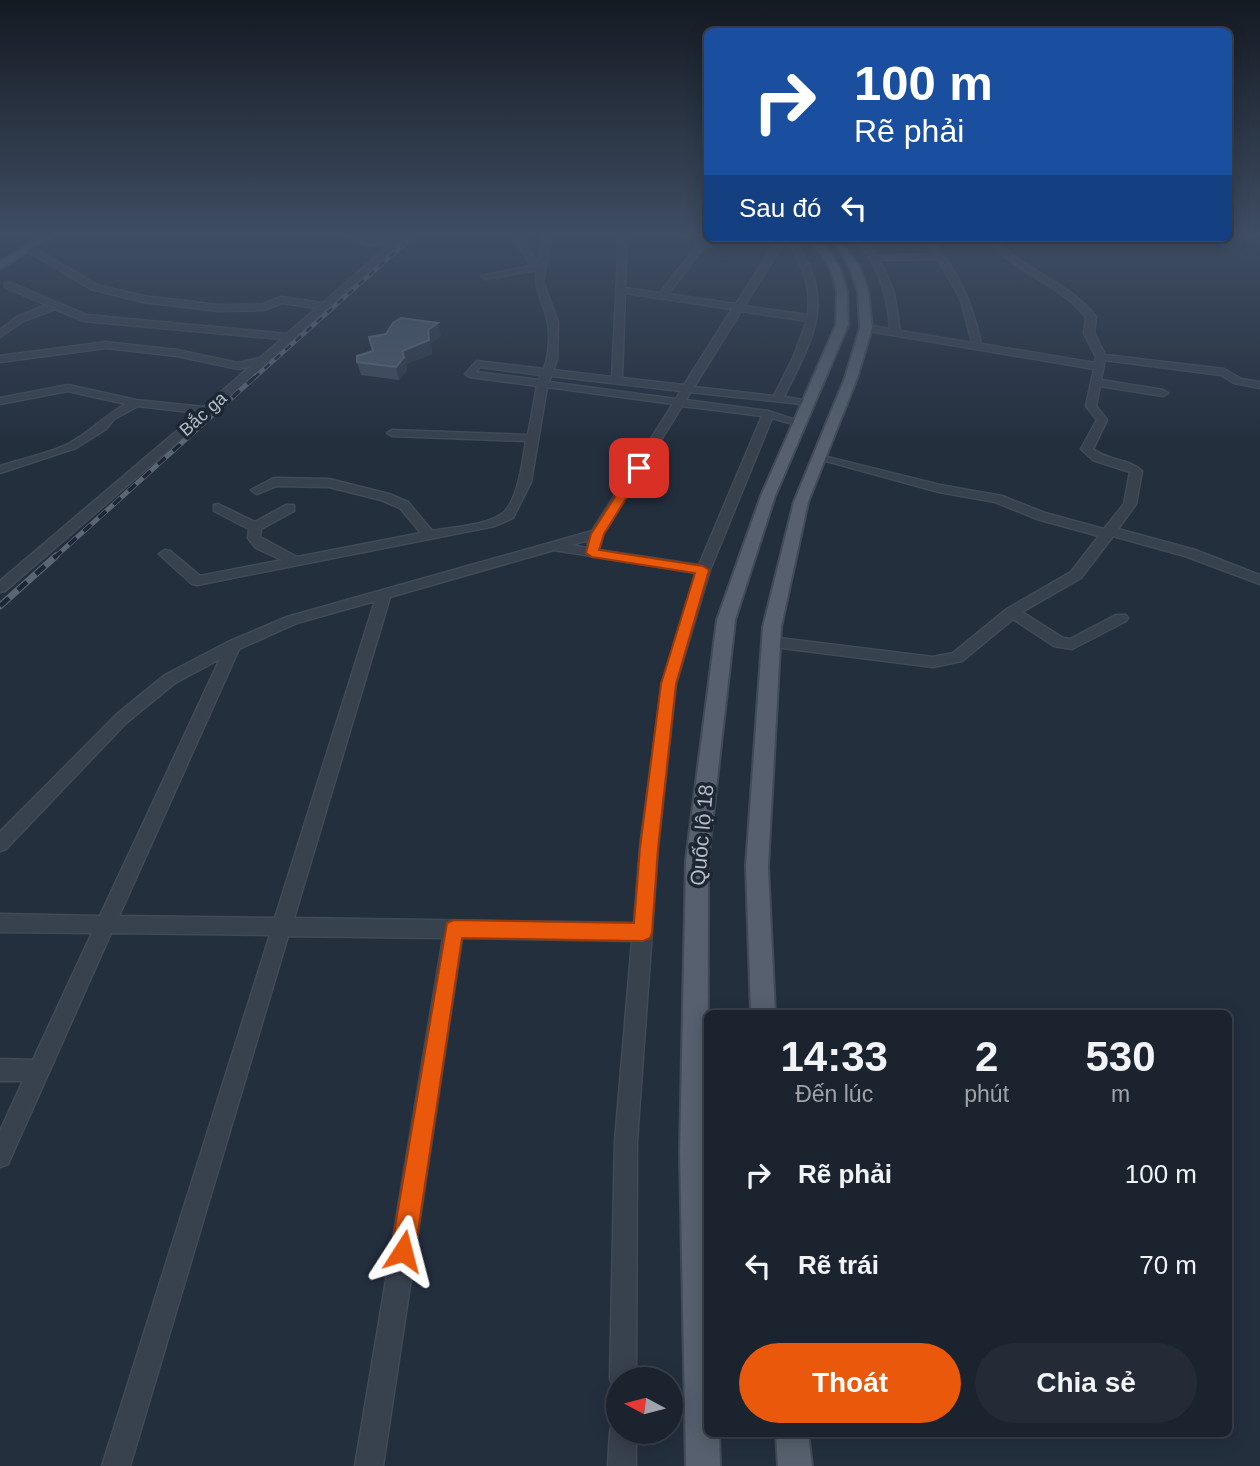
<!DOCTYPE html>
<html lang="vi">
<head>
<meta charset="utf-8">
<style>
  :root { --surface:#1b232e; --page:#242b36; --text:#f1f3f6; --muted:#a0a4aa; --line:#39404a; --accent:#ea580c }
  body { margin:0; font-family:Helvetica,sans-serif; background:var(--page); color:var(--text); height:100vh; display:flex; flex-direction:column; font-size:26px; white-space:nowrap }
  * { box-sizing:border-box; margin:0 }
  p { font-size:23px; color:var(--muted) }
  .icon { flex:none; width:38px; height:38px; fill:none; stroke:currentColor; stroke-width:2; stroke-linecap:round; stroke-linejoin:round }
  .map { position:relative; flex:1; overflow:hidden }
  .panel { position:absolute; left:704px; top:1010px; width:528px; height:427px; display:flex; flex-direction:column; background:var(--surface); border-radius:10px; box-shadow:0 4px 18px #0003,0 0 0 2px var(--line) }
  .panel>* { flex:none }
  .hud { position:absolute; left:704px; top:28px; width:528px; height:214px; border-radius:10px; box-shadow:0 4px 18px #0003,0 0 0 2px var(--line); background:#1a4fa0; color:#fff; overflow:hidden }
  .needle { width:46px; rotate:277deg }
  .tools { position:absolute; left:606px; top:1367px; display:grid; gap:14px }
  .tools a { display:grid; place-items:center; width:77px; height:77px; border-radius:50%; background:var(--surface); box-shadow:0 4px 18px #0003,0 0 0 2px var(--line); font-size:35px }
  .pin { position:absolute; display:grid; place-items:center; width:60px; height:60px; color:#fff; margin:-30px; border-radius:14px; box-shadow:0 4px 10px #0006 }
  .me { position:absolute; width:77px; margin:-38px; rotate:9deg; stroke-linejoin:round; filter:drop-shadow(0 0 5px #0008) }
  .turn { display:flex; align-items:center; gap:24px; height:147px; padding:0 35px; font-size:32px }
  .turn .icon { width:91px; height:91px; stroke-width:2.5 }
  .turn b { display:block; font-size:49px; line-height:60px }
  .then { display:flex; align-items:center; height:66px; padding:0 35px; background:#0003; gap:14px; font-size:26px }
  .eta { display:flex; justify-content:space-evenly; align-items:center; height:119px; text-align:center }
  .eta b { font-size:42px; font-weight:600; line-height:49px }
  .cta { display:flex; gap:14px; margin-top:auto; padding:14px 35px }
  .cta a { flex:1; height:80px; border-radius:42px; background:var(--accent); color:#fff; font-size:28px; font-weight:600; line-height:80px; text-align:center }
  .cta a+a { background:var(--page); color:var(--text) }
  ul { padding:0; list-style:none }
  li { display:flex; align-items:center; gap:21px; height:91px; padding:0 35px }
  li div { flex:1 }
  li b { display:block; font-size:26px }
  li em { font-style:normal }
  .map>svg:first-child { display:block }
</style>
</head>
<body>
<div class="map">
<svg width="1260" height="1466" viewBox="0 0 1260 1466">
  <rect width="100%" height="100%" fill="#242f3e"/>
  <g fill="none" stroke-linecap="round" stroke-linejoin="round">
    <defs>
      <path id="minor" d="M348,237L368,241L406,237L211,413L5,591L0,592V581L198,413L138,406L114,419L106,429L76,448L0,473V466C22,459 47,454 68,444C90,433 105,415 126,404L68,391L0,404V398L68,385L136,400L204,407L251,366L238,369L177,356L106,348L0,362V356L106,342L177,350L238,363L260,358L282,339L84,321L55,309L23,321L0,337V330L17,317L47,305L5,287V283H11L86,315L287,334L317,308L282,303L264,310L219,311L143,302L91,289L25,250V246H31L97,285L143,296L219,305L263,304L281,297L323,303L392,242L367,245Z
        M512,237H520L538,263L543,237H551L543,282L558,322L557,360L553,370L612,377L619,237H627L625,288L660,293L703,237L711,238L668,294L736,304L776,242L783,238H793C837,302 814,334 784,397L811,401V405L690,392L686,400L768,411L805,423L800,426L772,418L710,570L676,684L658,847L637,1141L636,1379H618V1390L614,1388L610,1379L615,1141L632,941L462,938L383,1466H355L443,938L288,936L130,1466H102L270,935L111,933L8,1164L0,1167V1131L23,1081H0V1059L33,1060L92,933L0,932V914L100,916L220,659L175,683L126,723L6,849L0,851V832L116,715L165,675L228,642L287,617L592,531L673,404L547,387L531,482L513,518L495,526L197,585L192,584L159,554L165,550L170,551L200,576L282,560L256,548L248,538L249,529L214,511V505L218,504L255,522L286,505H294V511L261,529L260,537L297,557L421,533L400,508L381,500L329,487L276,486L257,494L251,490L274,478L329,479L389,494L408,502L432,531C453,527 485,526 502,514C518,502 523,460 526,441L392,436L387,433L392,430L528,435L537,386L470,377L465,374L477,361L544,369C549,355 551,333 547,319C543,302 534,288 537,270L485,279L481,276L532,266ZM788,242C804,266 811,287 808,315L744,306L782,246ZM625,293L732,309L684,385L622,378ZM741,311L807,321L793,358L774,396L694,387ZM480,367L541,375L539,380L476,372ZM551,376L681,391L676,399L549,382ZM682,406L762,416L699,565L599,550L603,534ZM589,540L587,548L571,545ZM554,550L696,573L662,684L640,847L634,923L294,918L390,597ZM375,601L275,918L119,916L239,649L297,623Z
        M856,238H864L877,256L935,254L921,238H929C957,268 972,302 981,344L1095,363L1096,357L1084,333L1086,317C1059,283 1014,273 987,238H995C1024,272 1068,281 1096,317L1094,333L1105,355L1224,369L1241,379L1260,382V388L1234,383L1221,375L1105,360L1101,380L1163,390L1168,393L1163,396L1100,386L1096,406L1107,420L1093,449C1107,461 1128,458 1142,471L1136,504L1118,529L1195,550L1260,575V584L1185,556L1113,536L1081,578L1022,612L1063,638L1070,639L1116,615H1126L1128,618L1126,621L1072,649L1054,646L1013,619L962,661L933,667L766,646L764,642L771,637L933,657L953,653L1007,609L1071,572L1099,536L1037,519L995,502L939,492L815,458V454L940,485L1002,496L1045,513L1104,529L1124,504L1130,472L1093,460L1081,449L1097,420L1086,406L1094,369L863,330L861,328L866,325L890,329C888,294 878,266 856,238ZM938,259L961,300L972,343L900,331L894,293L880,260Z
        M618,1421V1432H636V1466H608L610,1432L613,1422Z"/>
      <path id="major" d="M39,237H50L0,269V262Z
        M805,238H816L827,248L840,268L847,291L848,325L775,496L735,620L708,860L707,1433H719L720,1466H686L680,1152L686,860L717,620L761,496L836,325L837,291L830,268L820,252Z
        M828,238H838L860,268L868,291L872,328L857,378L808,502L781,627L768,866L775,1013H751L746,866L763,627L794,502L845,378L860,328L858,291L850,268L840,250Z
        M776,1433H808L812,1466H778Z"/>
    </defs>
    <use href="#minor" stroke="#414a57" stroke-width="3"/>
    <use href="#major" stroke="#414a57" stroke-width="4"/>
    <use href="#minor" fill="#38414e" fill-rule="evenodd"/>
    <use href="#major" fill="#56606e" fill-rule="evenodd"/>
    <defs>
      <path id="rail-far2" d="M254,378L412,237"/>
      <path id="rail-far1" d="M54,558L256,376"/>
      <path id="rail" d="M0,606L56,556"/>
    </defs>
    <use href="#rail-far2" stroke="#5a6575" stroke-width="4.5"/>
    <use href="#rail-far1" stroke="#5a6575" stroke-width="5"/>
    <use href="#rail" stroke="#5a6575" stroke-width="7"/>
    <use href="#rail-far2" stroke="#1d2633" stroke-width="2.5" stroke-dasharray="7" stroke-linecap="butt"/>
    <use href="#rail-far1" stroke="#1d2633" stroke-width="3.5" stroke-dasharray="10" stroke-linecap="butt"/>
    <use href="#rail" stroke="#1d2633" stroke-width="4.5" stroke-dasharray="12" stroke-linecap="butt"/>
  </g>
  <path fill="#3f4b5c" d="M441,336L431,343L432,354L406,364L407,370L399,380L361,375L357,362Z"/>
  <path fill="#2f3b4b" d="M438,323L441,336L431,343L432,354L406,364L407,370L399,380L396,367L402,351Z"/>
  <path fill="#4b5868" stroke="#5c6777" stroke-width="2" d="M401,318L438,323L428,330L429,340L402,351L404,357L396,367L357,362V356L373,351L369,337L386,334L393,323Z"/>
  <linearGradient id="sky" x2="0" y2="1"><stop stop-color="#141a22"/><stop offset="0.53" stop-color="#3f4d63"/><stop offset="1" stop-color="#3f4d63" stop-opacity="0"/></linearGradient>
  <rect width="1260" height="443" fill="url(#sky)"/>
  <path fill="#ea580c" stroke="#983908" stroke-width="2" d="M635,466L645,468L604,534L599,550L703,566L709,570L676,684L658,848L652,932L650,938L643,941L462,938L415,1251L412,1260L403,1263L394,1260L391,1251L447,923L454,920L634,923L640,848L661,684L695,573L592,557L586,553L591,534Z"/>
  <g text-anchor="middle" stroke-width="7" stroke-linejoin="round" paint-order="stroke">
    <g font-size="18" fill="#b4bcc9" stroke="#1d2633">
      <text transform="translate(203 414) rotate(-42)" y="6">Bắc ga</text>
    </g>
    <g font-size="21" fill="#b4bcc9" stroke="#1d2633">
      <text transform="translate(702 835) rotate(-85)" y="7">Quốc lộ 18</text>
    </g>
  </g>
</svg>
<div class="tools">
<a><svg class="needle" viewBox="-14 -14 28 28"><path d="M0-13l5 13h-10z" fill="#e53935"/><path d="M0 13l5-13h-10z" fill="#a0a4aa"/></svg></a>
</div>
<div class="pin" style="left:639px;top:468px;background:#d93025"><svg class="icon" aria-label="arrive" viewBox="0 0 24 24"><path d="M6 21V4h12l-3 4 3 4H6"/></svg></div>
<svg class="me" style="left:403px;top:1251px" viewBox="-20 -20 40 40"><path d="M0-17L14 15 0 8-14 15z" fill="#ea580c" stroke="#fff" stroke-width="4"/></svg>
<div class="hud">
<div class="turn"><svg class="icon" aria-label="right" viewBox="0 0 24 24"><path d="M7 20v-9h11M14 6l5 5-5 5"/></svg><div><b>100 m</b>Rẽ phải</div></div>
<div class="then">Sau đó<svg class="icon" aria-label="left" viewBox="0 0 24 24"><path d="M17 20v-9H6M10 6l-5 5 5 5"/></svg></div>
</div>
<section class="panel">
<div class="eta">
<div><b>14:33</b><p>Đến lúc</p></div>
<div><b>2</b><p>phút</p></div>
<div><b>530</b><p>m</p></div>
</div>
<ul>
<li><svg class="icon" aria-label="right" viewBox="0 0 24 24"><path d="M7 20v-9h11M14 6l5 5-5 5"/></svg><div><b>Rẽ phải</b></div><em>100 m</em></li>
<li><svg class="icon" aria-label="left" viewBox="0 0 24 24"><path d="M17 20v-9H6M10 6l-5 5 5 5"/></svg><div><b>Rẽ trái</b></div><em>70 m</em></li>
</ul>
<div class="cta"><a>Thoát</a><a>Chia sẻ</a></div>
</section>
</div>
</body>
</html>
